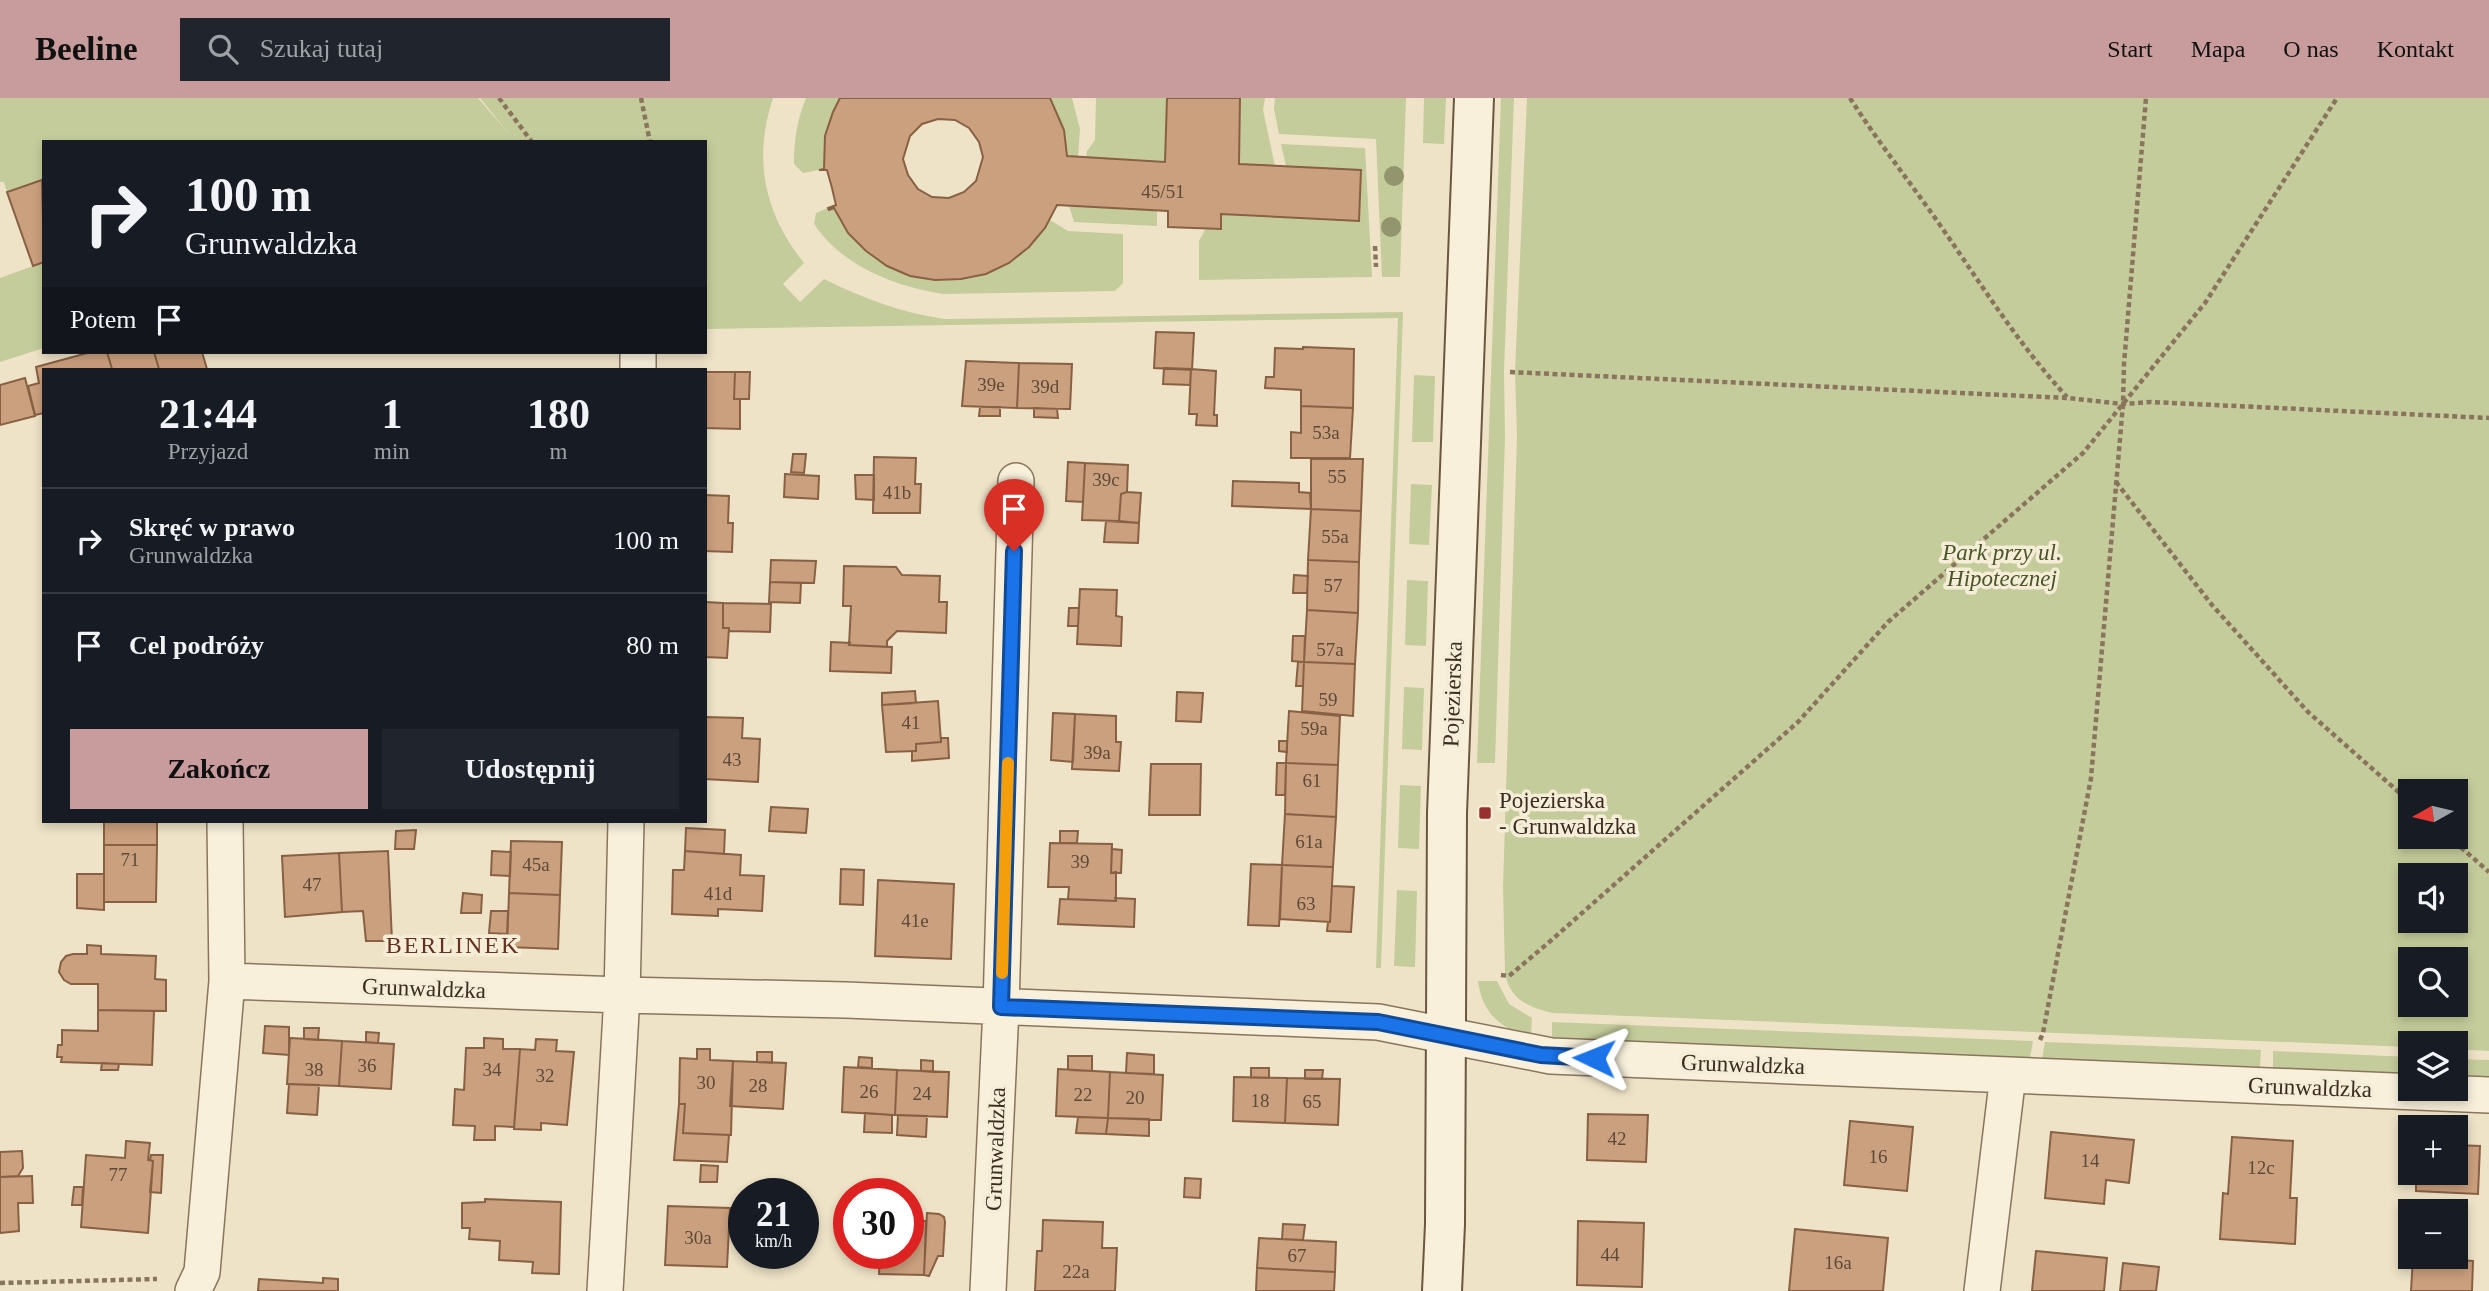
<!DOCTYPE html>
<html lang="pl">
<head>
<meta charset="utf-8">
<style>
  :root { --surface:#171b24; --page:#20242c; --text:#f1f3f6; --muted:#9ea1a6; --line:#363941; --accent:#c89b9c }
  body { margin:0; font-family:"Times New Roman",serif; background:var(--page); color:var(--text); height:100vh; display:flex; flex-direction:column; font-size:26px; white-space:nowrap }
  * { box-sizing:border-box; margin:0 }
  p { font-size:23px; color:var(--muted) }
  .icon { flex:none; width:38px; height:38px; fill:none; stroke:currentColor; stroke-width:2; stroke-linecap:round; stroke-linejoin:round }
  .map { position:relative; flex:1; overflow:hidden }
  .details { position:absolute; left:42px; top:270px; width:665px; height:455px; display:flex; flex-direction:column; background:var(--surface); border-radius:0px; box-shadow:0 4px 10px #0003 }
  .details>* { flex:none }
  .top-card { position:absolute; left:42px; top:42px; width:665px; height:214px; border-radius:0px; box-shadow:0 4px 10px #0003; background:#171b24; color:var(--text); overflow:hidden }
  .needle { width:46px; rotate:262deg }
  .fabs { position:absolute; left:2398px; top:681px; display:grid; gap:14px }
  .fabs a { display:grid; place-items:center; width:70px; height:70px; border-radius:0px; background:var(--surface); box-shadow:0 4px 10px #0003; font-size:35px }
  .speed { position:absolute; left:728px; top:1080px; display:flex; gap:14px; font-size:35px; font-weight:700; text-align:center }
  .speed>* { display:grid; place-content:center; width:91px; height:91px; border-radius:50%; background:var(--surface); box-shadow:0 4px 10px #0003; line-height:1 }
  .speed small { font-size:18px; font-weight:400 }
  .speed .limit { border:10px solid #d22; background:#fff; color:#111 }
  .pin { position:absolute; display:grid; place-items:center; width:60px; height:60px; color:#fff; margin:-72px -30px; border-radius:50% 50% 50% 0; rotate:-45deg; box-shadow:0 0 7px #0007 }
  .pin .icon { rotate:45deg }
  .me { position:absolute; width:77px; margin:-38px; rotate:272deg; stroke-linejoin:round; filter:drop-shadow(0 0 5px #0008) }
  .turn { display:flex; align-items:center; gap:24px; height:147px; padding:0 28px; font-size:32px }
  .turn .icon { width:91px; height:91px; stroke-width:2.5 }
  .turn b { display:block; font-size:49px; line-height:60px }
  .then { display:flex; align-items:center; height:66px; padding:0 28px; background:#0003; gap:14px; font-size:26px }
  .eta { display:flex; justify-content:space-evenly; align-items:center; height:119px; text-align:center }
  .eta b { font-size:42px; font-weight:700; line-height:49px }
  .cta { display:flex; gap:14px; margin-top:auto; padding:14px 28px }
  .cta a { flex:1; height:80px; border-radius:0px; background:var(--accent); color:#111; font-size:28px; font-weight:700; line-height:80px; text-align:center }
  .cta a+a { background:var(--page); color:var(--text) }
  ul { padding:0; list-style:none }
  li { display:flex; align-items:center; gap:21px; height:105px; padding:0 28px; border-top:2px solid var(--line) }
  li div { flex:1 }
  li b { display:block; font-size:26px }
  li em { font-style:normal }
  header { display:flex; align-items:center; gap:42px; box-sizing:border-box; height:98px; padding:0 35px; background:var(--accent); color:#111 }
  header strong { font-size:33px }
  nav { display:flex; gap:38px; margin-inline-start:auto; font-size:24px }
  .search { width:490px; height:63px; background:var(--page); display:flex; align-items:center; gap:18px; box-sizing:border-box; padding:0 24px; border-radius:0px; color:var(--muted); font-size:26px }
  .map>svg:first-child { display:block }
</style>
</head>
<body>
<header>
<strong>Beeline</strong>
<div class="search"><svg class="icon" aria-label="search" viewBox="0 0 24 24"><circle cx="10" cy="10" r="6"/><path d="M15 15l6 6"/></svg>Szukaj tutaj</div>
<nav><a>Start</a><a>Mapa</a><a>O nas</a><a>Kontakt</a></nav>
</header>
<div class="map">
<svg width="2489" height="1193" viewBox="0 0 2489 1193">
  <rect width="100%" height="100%" fill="#eee3c7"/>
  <path fill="#c5cc9b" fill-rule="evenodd" d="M0,0H478L509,36L480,0H773C753,61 764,115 804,165L783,186L800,204L824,181C863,200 902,215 945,221L1403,214L1381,870H1376L1398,220L705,231V44H44V87L42,82L7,94L4,84H0Z
    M806,0H840C828,22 823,45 824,71L803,75L794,66C794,42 797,22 806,0Z
    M1050,0H1072L1080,31L1078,59L1067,58L1064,32Z
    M1096,0H1167L1165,64L1086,59L1087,53L1095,42Z
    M1240,0H1265L1263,12L1275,68L1239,66Z
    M1275,0H1406L1400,179H1382L1376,41L1279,36L1274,11Z
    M1424,0H1446L1444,46L1423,45Z
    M1501,0H1514L1504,274L1505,339L1495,665H1477Z
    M1527,0H2489V953L2455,951V945H2410V949L1553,915C1529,910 1509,901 1505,875L1503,789L1517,339L1515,274ZM2410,693H2455V738H2410ZM2410,777H2455V822H2410ZM2410,861H2455V906H2410Z
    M1281,46L1365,50L1372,179L1199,182V143L1206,130L1221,131V116L1286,68Z
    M1069,108L1157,113V128L1074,124Z
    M828,110L829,111L834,110C843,126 852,141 865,153C922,203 1012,185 1050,122L1068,133L1123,136V185L1115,193L943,196C894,188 842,168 814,126L816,115Z
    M44,164V250L0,264V180Z
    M1414,277L1435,278L1433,344H1412Z
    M1411,386L1432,387L1429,447L1409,446Z
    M1407,482L1428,483L1426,548L1405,547Z
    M1404,589L1424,590L1422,652L1402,651Z
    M1400,687L1421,688L1419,751L1398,750Z
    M1397,792L1417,793L1415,869L1394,868Z
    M1478,883H1497L1509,906L1532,920L1531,938C1500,932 1482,914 1478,883Z
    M1552,924L2033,943L2030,960L1567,941L1552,940Z
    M2045,944L2261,952L2260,969L2042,960Z
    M2273,953L2410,959V975L2273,970Z
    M2455,961L2489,962V978L2455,977Z"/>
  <path fill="#cba07e" stroke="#886043" stroke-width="2" fill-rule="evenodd" d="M840,0H1050L1064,32L1067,58L1165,64L1167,0H1240L1239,66L1361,72L1359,123L1221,116V131L1168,129V113L1057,107L1045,130L1029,149L1009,165L986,176L961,181L935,182L910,178L887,168L866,153L848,135L834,110L829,112L828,110L836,107L832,90L827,72H819L824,71L825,38L833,14ZM938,21L955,22L969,30L979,44L983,59L976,83L964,94L949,100L932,99L918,91L908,77L903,61L910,38L922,26Z
    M42,82L44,164L33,168L7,94Z
    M1156,234L1194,235L1192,272L1154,270Z
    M1303,249L1354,251L1353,310L1301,308V292L1265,290L1266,279H1274L1275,250L1303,251Z
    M91,254H107L112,271H44V315L35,317L28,288L39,285L36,269Z
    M107,254H154L159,271H112Z
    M154,254H202L207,271H159Z
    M966,263L1019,265L1017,310L962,308Z
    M1019,265L1072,266L1070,311L1017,310Z
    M1164,270L1191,271L1190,287L1163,286Z
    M1191,271L1216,273L1214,317H1217V328L1196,327L1197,316H1189Z
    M705,274H735L734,301H740V331L705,330Z
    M735,274H750L749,301H734Z
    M25,280L35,318L0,327V287Z
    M1301,308L1353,310L1350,360H1291V334L1301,335Z
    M980,309H1000V318H979Z
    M1034,310L1057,311L1058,320L1034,319Z
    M793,356H806L804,375L791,374Z
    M874,359L916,360L915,386H921L920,415H873Z
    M1311,361H1363L1361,413L1311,411Z
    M1068,364L1085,365L1083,404L1066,403Z
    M1085,365L1128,367L1127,394L1121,396L1119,423L1082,422Z
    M785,376L819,378L818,401L784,399Z
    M855,377H874V402L856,401Z
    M1233,383L1299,385V394L1310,395L1311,411L1232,408Z
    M1127,394L1141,395L1139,425L1119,423L1121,396Z
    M705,397L729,398L728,425H733L732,454L705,453Z
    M1311,411L1361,413L1359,464L1308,462Z
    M1106,423L1139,425L1138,445L1104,444Z
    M771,462L816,463L814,485L770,484Z
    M1308,462L1359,464L1358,515L1307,512Z
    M844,468L896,469L902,477L940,478L939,504H947L946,535L897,533L887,543V549L849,547L851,508H843Z
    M1294,477L1308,478L1307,495H1293Z
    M770,484L801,485L800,505L769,504Z
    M1080,491L1117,492L1116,518L1122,519L1121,548L1077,546Z
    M705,504L723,505V530H729L727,560L705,559Z
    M723,505L771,506L770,534L729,533V530H723Z
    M1069,510H1079L1078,528H1068Z
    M1307,512L1358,515L1355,566L1304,564Z
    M1293,538H1305L1304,564L1292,563Z
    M831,544L850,545L849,547L892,549L891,575L830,573Z
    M1298,564H1304L1303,588H1296Z
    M1304,564L1355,566L1353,618L1302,613Z
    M915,593L916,605L882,607V595Z
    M1177,594L1203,595L1201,624L1176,623Z
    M938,603L941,644L916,646V653L886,654L882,607Z
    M1289,613L1340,618L1338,667L1286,665Z
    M1053,615L1075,616L1073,664L1051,662Z
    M1075,616L1116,618V644H1121L1119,673L1072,671Z
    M705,619L743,620L742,640L760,641L758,684L705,681Z
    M941,640H948L949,660L912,663V653H916V646L941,644Z
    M1279,643H1287V654L1279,653Z
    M1277,665H1286L1285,697H1276Z
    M1286,665L1338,667L1336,719L1285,716Z
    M1151,666H1201L1200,717H1149Z
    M771,709L808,711L806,735L769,733Z
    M1285,716L1336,719L1333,769L1282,767Z
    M104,723H157V747H104Z
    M686,730L725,732L724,756L685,753Z
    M416,732L414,751H395L396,733Z
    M1060,733H1078L1077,745H1060Z
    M511,743L562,744L560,797L509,795Z
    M1050,745L1112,746L1111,775L1116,774V803L1068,801L1069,789H1048Z
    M104,747H157L156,804H104Z
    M1112,751L1122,752L1121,775H1111Z
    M388,753L392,843H366L363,813L342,814L339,755Z
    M492,753L511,754L510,778L491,777Z
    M685,753L741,757L740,777L764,778L762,813L718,811V818L672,816L673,772H684Z
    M339,755L342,814L285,819L282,758Z
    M1251,766L1282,767L1279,828L1248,827Z
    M1282,767L1333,769L1330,824L1280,821Z
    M841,771L864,772L863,807L840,806Z
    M77,776H104V812L77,810Z
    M878,782L954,786L951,861L875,858Z
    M1332,788L1354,789L1351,834L1327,833L1328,824H1330Z
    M463,795L482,797L481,815H461Z
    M509,795L560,797L558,851L507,849Z
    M1115,800L1135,801L1134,829L1058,826L1060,801L1116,803Z
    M491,813H508L507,836L489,835Z
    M87,847L101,848V856L156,858L155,881L166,882V913L98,912V886H71L64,882L59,874L61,864L66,858L73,856H87Z
    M98,912L154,913L152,967L61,964L62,959H57L58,947H62V932L98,933Z
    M265,928L289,929V957L263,955Z
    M304,930H319L318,942L304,941Z
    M366,934L379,935L378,945L366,944Z
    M290,940L342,943L339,988L287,986Z
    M484,940L503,941V951H520L514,1029L495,1028V1042H474L475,1028L453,1027L455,991L464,992L466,950H484Z
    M536,941L557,942L556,953L574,954L567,1027L541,1025V1032L514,1031L520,951L535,952Z
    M342,943L394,946L391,991L339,988Z
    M697,951H710V962L733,963L731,1037L683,1035L685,1006H679L680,960L697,961Z
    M757,954H772V965L757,964Z
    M1127,955L1154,957V976L1126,975Z
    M1068,958H1092V973L1068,972Z
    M859,959L872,960V970L858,969Z
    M921,962L933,963V974L921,973Z
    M733,963L786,965L783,1011L730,1008Z
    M102,965L119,966L118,972H101Z
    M844,969L897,972L895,1017L842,1014Z
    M1251,970H1269V980H1251Z
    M1058,971L1110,974L1108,1020L1056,1018Z
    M897,972L949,974L947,1019L895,1017Z
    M1305,972H1323L1322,981H1305Z
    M1110,974L1163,977L1161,1022L1108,1020Z
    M1234,979L1287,980L1285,1025L1233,1023Z
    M1287,980L1340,981L1338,1027L1285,1025Z
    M289,986L319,987L317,1017L287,1015Z
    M679,1006H685L683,1035L729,1037L727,1064L674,1062Z
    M865,1015L892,1017V1035L864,1034Z
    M1588,1016L1648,1017L1646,1064L1587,1062Z
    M898,1017L927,1018L926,1039L897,1037Z
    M1078,1019L1108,1020L1106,1036L1076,1035Z
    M1108,1020L1149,1021V1038L1106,1036Z
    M1850,1023L1913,1029L1907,1093L1844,1087Z
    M2051,1034L2134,1042L2129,1085L2106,1082L2104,1106L2045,1100Z
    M2232,1039L2293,1043L2290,1100H2297L2295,1146L2220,1141L2223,1095L2228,1096Z
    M126,1043L150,1045L148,1062L153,1063L148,1135L81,1129L86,1057L125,1060Z
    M2455,1047L2480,1048L2478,1096L2416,1093V1074H2455Z
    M22,1053L23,1070L18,1078L0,1079V1054Z
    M151,1057H163L161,1095L150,1094L153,1063L150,1062Z
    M701,1067L718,1068L717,1084H700Z
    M32,1078L33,1105H18L19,1133L0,1135V1079Z
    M1185,1080L1201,1081L1200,1100L1184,1099Z
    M74,1089H83L82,1107H72Z
    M485,1101L561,1104L559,1176L532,1175L533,1164L499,1162L500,1143L469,1141L470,1130H462V1105L485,1104Z
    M668,1108L730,1110L727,1169L665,1167Z
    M927,1115L939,1116L944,1119L945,1124L943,1158H938L929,1178L924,1177Z
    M908,1122L926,1123L924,1177L879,1176L880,1155H908Z
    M1043,1122L1103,1124L1102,1150H1117L1115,1193H1035L1037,1153H1042Z
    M1578,1123L1644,1125L1642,1189L1577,1187Z
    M1283,1126L1305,1127L1303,1142L1282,1141Z
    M1795,1131L1888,1140L1883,1193H1789Z
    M1259,1140L1336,1144L1335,1174L1257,1170Z
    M2036,1153L2107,1160L2104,1193H2032Z
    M2413,1159L2473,1163L2472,1193H2411Z
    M2123,1165L2159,1169L2156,1193H2120Z
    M1257,1170L1335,1174L1334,1193H1256Z
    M323,1180L338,1181V1193H258L259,1181L323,1185Z"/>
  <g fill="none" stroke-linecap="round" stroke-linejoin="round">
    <defs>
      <path id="street" d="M638,254V271
        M225,723L227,883
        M193,1193L202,1174L227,883L622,897L846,902L1378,924L1551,958L2489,997
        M605,1193L622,897L626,723
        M988,1193L1001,909L1016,383
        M1982,1193L2008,977"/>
      <path id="secondary" d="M1442,1193L1445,1126L1447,715L1474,0"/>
    </defs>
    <use href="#street" stroke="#89755d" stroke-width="38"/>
    <use href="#secondary" stroke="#6b5740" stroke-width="42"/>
    <path stroke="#89755d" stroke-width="4.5" stroke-dasharray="5 3.5" stroke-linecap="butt" d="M499,0L532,44
      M641,0L650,44
      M1850,0C1878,44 1910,84 1940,127C1981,186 2019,247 2067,299
      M1375,148L1376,169
      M1510,274L2068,300L2123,306L2151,304L2489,320
      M2116,384L2212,507L2308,614L2410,704
      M2448,738L2489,774
      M1501,877L1509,878L1547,846L1798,624L1888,524L2083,355L2205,205L2337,0
      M2040,942L2043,935L2091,680L2123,306L2124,266L2146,0
      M0,1185L157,1181"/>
    <use href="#street" stroke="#f8f0db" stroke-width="35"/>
    <use href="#secondary" stroke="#f8f0db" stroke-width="38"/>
  </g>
  <g fill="#93956f">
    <circle cx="1394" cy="78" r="10"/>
    <circle cx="1391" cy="129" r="10"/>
  </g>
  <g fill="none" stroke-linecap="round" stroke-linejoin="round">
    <defs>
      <path id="route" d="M1014,453L1001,909L1378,924L1541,957L1594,960"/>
    </defs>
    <use href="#route" stroke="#114b97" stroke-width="18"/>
    <use href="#route" stroke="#1a73e8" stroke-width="12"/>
    <path stroke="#f59e0b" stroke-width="12" d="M1002,875L1008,665"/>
  </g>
  <rect fill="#97302e" stroke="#f5edd7" stroke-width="2.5" x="1478" y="708" width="14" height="14" rx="3.5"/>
  <g text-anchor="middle" stroke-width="7" stroke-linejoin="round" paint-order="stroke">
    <g font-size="19" fill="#5e4a38">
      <text x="1163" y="100">45/51</text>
      <text x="991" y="293">39e</text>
      <text x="1045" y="295">39d</text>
      <text x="1326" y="341">53a</text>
      <text x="1337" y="385">55</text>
      <text x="1106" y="388">39c</text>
      <text x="897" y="401">41b</text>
      <text x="1335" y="445">55a</text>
      <text x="1333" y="494">57</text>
      <text x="1330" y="558">57a</text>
      <text x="1328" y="608">59</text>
      <text x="911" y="631">41</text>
      <text x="1314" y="637">59a</text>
      <text x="1097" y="661">39a</text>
      <text x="732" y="668">43</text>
      <text x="1312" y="689">61</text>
      <text x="1309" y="750">61a</text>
      <text x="130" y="768">71</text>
      <text x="1080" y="770">39</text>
      <text x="536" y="773">45a</text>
      <text x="312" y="793">47</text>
      <text x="718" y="802">41d</text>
      <text x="1306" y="812">63</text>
      <text x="915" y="829">41e</text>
      <text x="367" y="974">36</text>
      <text x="314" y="978">38</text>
      <text x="492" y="978">34</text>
      <text x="545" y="984">32</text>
      <text x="706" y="991">30</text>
      <text x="758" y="994">28</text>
      <text x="869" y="1000">26</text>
      <text x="922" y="1002">24</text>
      <text x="1083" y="1003">22</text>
      <text x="1135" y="1006">20</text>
      <text x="1260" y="1009">18</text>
      <text x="1312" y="1010">65</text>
      <text x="1617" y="1047">42</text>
      <text x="1878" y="1065">16</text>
      <text x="2090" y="1069">14</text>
      <text x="2261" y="1076">12c</text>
      <text x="118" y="1083">77</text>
      <text x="698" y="1146">30a</text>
      <text x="1610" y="1163">44</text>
      <text x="1297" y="1164">67</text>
      <text x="1838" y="1171">16a</text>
      <text x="1076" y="1180">22a</text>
    </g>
    <g font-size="23" font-style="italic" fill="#495627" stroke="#f5edd7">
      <text x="2002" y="462">Park przy ul.<tspan x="2002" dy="26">Hipotecznej</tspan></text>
    </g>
    <g font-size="23" fill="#3a2d20" stroke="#f5edd7">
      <text transform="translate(1452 596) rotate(-88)" y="8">Pojezierska</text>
      <text transform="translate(424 890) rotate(2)" y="8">Grunwaldzka</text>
      <text transform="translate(1743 966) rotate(2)" y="8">Grunwaldzka</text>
      <text transform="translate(2310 989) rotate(2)" y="8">Grunwaldzka</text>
      <text transform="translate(995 1051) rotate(-88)" y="8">Grunwaldzka</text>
    </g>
    <g font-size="23" fill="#3a2d20" stroke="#f5edd7" text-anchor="start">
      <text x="1499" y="710">Pojezierska<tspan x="1499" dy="26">- Grunwaldzka</tspan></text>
    </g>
    <g font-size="24" letter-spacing="2" fill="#653121" stroke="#f5edd7">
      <text x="453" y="855">BERLINEK</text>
    </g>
  </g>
</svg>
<div class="fabs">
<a><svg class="needle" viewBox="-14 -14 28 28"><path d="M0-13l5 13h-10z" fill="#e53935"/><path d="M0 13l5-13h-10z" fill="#9ea1a6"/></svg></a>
<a><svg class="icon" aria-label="sound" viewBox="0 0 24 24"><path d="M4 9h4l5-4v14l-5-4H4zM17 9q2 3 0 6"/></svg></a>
<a><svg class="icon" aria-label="search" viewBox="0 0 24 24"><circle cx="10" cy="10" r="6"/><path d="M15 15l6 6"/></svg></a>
<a><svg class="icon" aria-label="layers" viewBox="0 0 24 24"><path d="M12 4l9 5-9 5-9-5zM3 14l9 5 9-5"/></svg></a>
<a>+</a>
<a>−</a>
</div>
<div class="speed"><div>21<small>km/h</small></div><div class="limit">30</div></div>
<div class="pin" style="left:1014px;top:453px;background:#d93025"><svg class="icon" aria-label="arrive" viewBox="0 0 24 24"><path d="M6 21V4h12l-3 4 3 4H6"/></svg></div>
<svg class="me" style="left:1594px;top:960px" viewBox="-20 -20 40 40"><path d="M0-17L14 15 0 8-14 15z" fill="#1a73e8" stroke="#fff" stroke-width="4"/></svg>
<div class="top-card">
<div class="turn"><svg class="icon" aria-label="right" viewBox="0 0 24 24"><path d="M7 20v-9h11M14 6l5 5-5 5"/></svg><div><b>100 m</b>Grunwaldzka</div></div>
<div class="then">Potem<svg class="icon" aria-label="arrive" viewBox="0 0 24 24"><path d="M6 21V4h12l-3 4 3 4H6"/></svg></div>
</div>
<section class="details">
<div class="eta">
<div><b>21:44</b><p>Przyjazd</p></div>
<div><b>1</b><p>min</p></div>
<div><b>180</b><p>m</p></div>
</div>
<ul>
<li><svg class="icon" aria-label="right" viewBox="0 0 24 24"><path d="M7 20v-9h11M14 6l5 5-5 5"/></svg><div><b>Skręć w prawo</b><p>Grunwaldzka</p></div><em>100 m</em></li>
<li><svg class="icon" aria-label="arrive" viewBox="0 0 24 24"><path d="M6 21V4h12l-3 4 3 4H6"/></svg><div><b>Cel podróży</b></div><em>80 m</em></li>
</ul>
<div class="cta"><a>Zakończ</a><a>Udostępnij</a></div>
</section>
</div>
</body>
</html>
